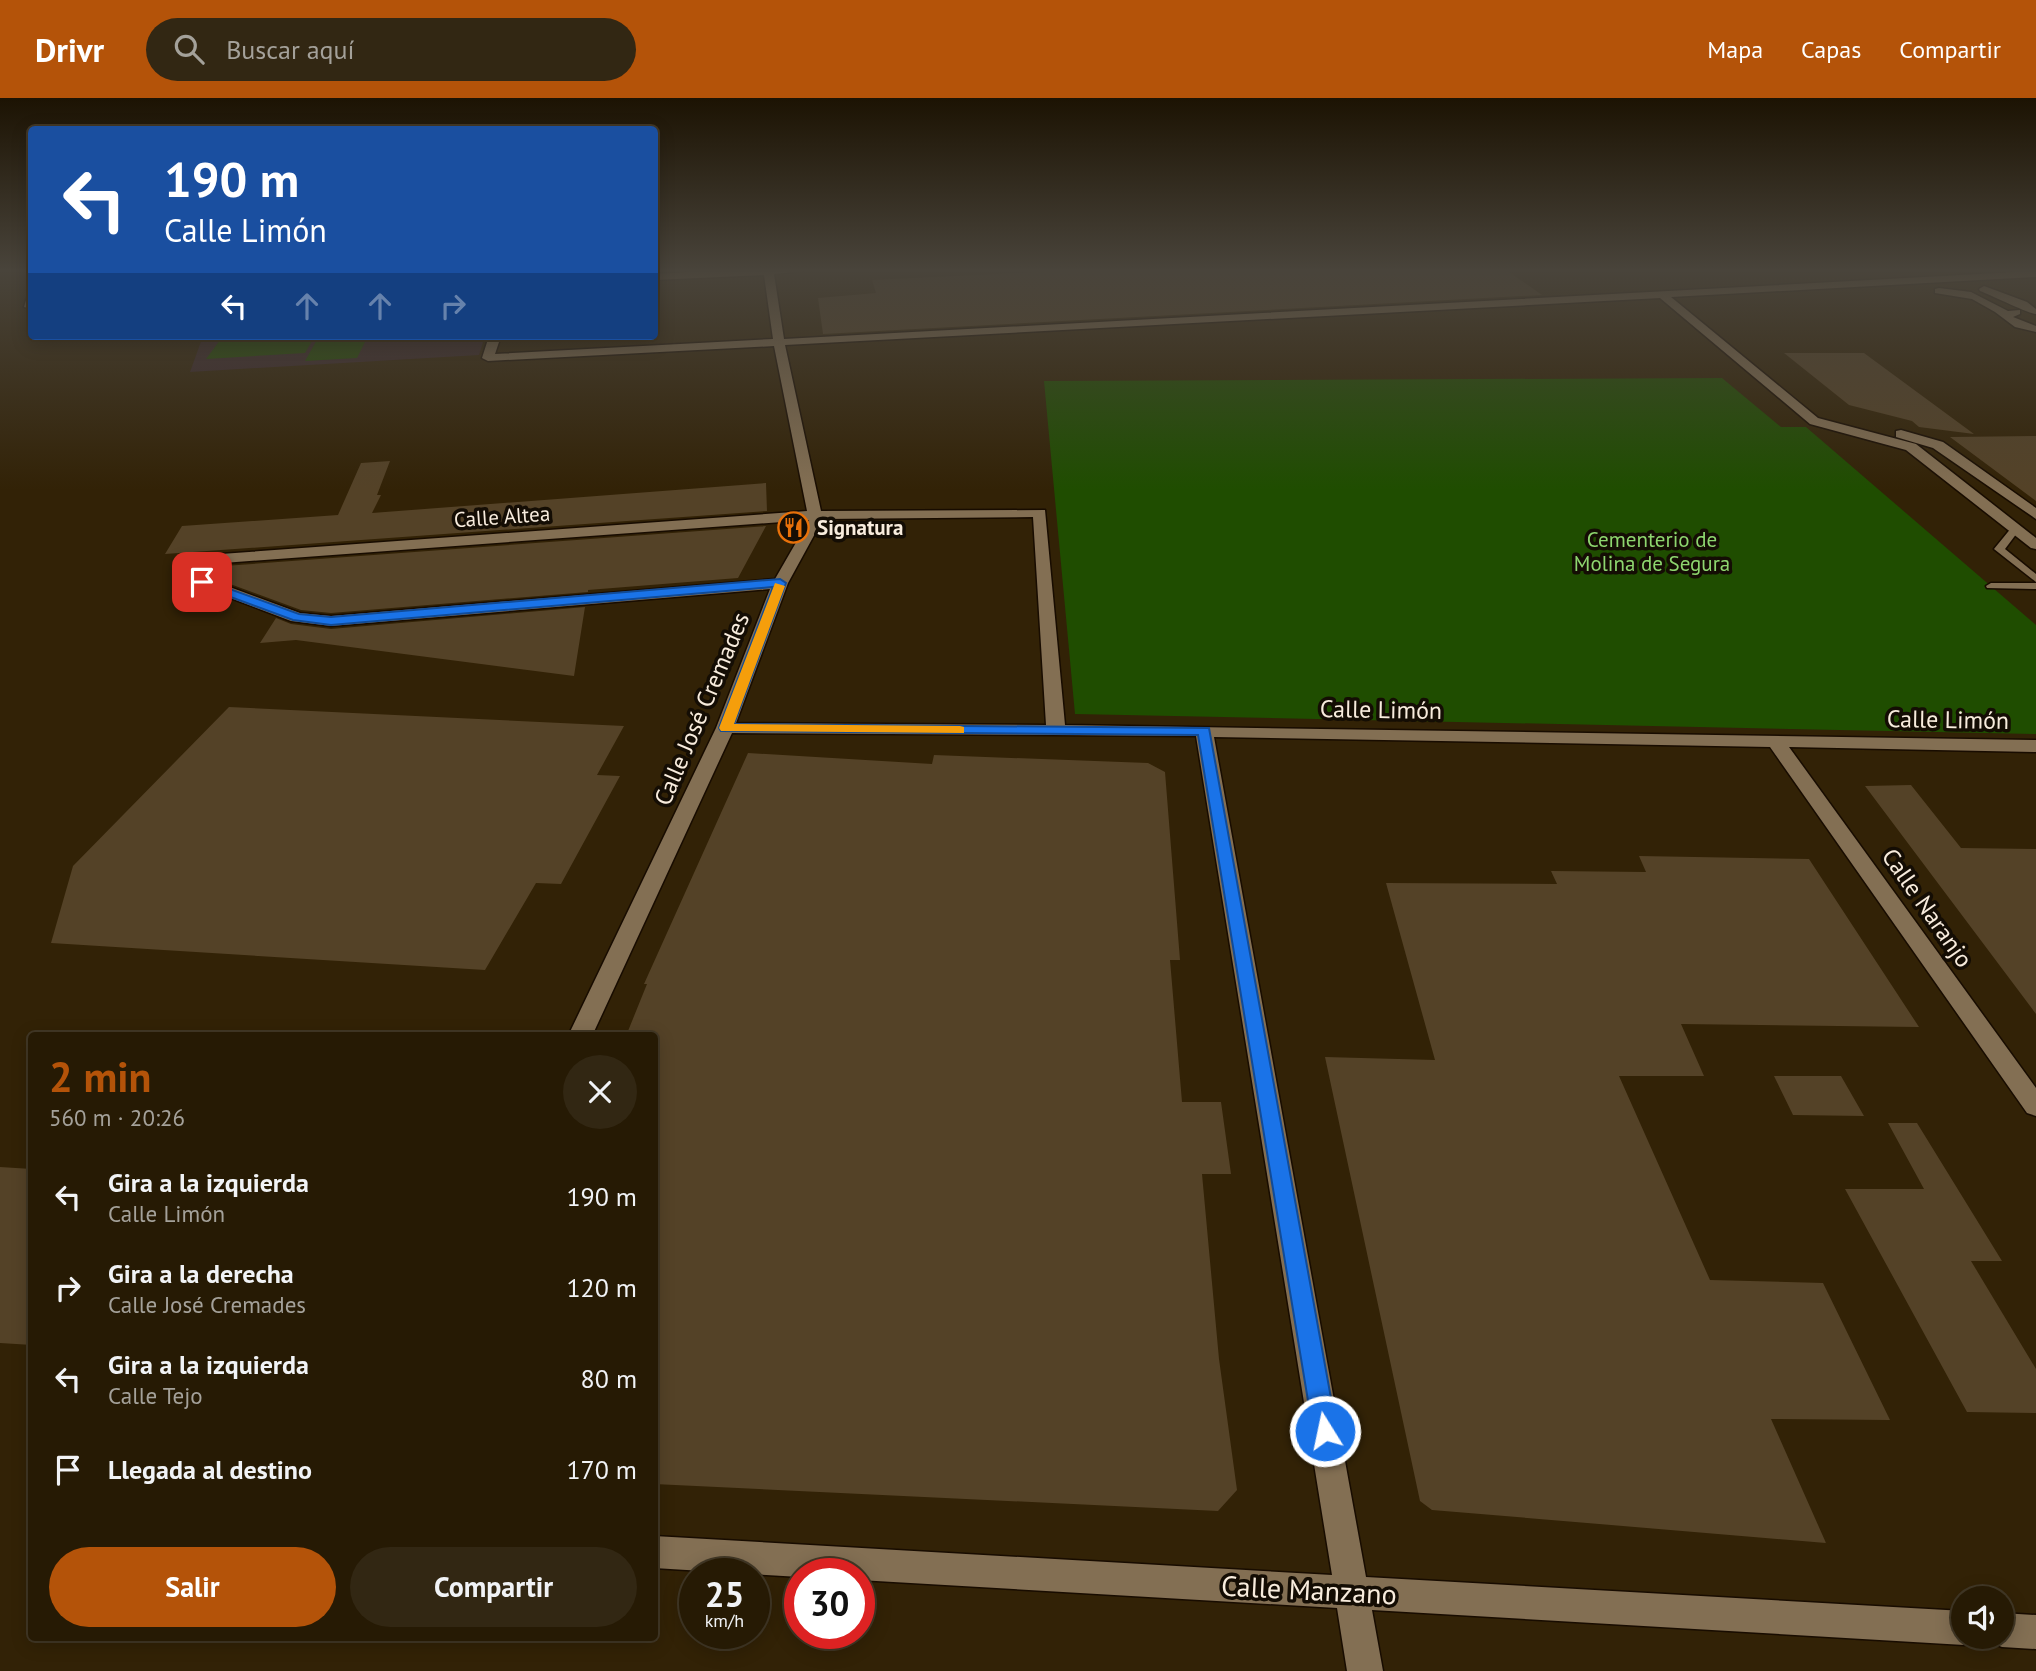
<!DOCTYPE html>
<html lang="es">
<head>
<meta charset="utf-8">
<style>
  :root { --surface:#261a04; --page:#322713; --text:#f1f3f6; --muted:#a4a19a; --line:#423826; --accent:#b45309 }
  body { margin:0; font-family:"PT Sans",sans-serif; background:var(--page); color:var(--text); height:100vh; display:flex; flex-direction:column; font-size:26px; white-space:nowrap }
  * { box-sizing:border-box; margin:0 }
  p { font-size:23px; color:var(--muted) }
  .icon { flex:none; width:38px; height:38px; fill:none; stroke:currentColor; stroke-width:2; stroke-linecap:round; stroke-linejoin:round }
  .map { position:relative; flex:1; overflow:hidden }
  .details { position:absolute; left:28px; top:934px; width:630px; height:609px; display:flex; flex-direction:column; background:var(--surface); border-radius:7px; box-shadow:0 4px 18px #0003,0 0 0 2px var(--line) }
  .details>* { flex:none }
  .top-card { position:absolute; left:28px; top:28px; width:630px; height:214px; border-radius:7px; box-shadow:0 4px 18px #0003,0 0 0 2px var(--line); background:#1a4fa0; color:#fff; overflow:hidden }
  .fabs { position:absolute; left:1951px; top:1488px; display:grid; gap:14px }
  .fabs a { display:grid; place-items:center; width:63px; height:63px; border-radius:50%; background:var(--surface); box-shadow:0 4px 18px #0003,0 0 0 2px var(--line); font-size:35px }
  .speed { position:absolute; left:679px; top:1460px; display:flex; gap:14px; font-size:35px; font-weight:700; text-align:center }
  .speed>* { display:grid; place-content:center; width:91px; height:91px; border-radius:50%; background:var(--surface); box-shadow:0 4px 18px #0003,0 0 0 2px var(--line); line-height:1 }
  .speed small { font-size:18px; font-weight:400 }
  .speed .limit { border:10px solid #d22; background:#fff; color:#111 }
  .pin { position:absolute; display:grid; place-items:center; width:60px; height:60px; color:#fff; margin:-30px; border-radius:14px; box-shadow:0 4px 10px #0006 }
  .me { position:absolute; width:77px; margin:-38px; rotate:350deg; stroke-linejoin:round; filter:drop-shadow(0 0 5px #0008) }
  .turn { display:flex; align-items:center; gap:24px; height:147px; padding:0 21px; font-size:32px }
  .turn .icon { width:91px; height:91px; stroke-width:2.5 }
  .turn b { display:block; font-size:49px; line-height:60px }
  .lanes { display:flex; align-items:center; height:66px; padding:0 21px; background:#0003; justify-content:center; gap:35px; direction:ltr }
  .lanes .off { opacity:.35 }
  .round { display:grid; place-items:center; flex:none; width:74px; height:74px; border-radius:37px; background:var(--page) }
  .head { display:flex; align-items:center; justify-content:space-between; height:119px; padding:0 21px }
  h1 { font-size:42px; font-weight:800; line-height:52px; color:var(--accent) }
  .primary-button { display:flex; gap:14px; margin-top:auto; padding:14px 21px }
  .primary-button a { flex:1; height:80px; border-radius:42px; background:var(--accent); color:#fff; font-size:28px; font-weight:800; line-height:80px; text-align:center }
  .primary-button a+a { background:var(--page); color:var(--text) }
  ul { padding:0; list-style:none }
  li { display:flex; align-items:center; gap:21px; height:91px; padding:0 21px }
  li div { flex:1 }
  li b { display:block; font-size:26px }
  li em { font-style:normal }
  header { display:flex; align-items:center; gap:42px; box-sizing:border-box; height:98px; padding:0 35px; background:var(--accent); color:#fff }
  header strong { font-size:33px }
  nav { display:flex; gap:38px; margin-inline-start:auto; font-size:24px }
  .search { width:490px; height:63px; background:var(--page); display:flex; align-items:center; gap:18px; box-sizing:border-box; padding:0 24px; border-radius:38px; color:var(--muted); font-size:26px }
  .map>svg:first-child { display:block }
</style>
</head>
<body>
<header>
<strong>Drivr</strong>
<div class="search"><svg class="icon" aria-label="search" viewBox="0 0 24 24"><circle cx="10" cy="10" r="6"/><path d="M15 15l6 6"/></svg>Buscar aquí</div>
<nav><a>Mapa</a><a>Capas</a><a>Compartir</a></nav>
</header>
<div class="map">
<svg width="2036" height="1573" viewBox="0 0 2036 1573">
  <rect width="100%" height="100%" fill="#322206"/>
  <path fill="#3a262a" d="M203,238H485L479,257L190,274Z"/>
  <path fill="#1f4d00" d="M223,238H315L305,255L206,261Z
    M319,238H368L357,260L305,263Z
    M1722,280L1781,329H1806L2036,527V636L1075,616L1044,283Z"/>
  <path fill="#544227" d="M1101,171H1505L1542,197L823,236L818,200L876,195L872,182Z
    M1784,255H1864L1974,336L1919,329L1912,323L1849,307Z
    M2036,338V403L1950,339Z
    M390,363L377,397H381L372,415L766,385L767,413L165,456L182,428L338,417L361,365Z
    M766,428L738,480L588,492V494L331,515L301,512L211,479L224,468Z
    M585,509L574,578L296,542L260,545L276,520L291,526L331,531Z
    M229,609L624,628L597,677L620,678L561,786L536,785L485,872L51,845L73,768Z
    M748,655L932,666L934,657L1148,665L1165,674L1180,862H1170L1182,1004H1221L1231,1076H1202L1219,1261L1237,1392L1218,1413L654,1386V938H626L647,886H644Z
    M1911,687L1961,750L2036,751V916L1865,688Z
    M1639,758L1809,761L1919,929L1681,926L1704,978H1619L1710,1182L1823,1185L1890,1322L1771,1321L1826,1445L1432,1412L1420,1403L1325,959L1435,962L1386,785L1557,786L1551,773L1646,774Z
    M1774,978H1841L1864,1018L1793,1017Z
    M1888,1025H1917L2002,1163H1971L2036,1271V1315L1967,1314L1845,1091H1924Z
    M0,1069L32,1071V1247L0,1245Z"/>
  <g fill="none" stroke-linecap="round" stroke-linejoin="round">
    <defs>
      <path id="lane" d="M2012,429L2020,431L2005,451L2036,476V484L1994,451Z
        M1991,485H2036V491L1987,490L1986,488Z"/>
      <path id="street" d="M746,171H821L774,176L784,241L2036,173V179L1671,199L1818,320L1916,346L2036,440V451L2031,450L1906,352L1810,326L1660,200L785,247L821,413L1045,412L1065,627L2036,642V654L1789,649L2036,990V1018L2027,1015L1770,649L1214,639L1366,1479L1964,1513V1538H1978L1976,1542L1964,1547L1372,1512L1383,1573H1347L1337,1510L859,1482V1475H800V1479L654,1470V1438L1332,1477L1196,638L732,635L592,938H568L716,630L770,491L331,528L291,523L196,487L187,471L221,456L807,413L774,248L488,263L482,260L489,238H501L495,256L773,241L764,177L654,182V176ZM1033,419L1046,627L736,625L788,485L823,421ZM809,422L775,481L331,518L300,515L208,481L204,473L223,465Z
        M1984,188L2027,204L2036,211V216C2029,216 1991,197 1980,193L1979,191Z
        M1939,190L1971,194L2008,213L2020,212V216L2013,219L2036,228V234L2015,229L1995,214L1972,201L1935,195V191Z
        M32,196V211L24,209L27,199Z
        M1901,332L1943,344L2036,410V421L1933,350L1896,339V333Z
        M2002,1515L2036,1517V1551L2002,1549L1990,1544L1987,1538H2002Z"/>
    </defs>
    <use href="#lane" stroke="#180c00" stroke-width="3"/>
    <use href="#street" stroke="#180c00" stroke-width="3"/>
    <use href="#lane" fill="#836f53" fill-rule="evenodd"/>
    <use href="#street" fill="#836f53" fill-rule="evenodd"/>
  </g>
  <linearGradient id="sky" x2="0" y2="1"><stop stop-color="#1c1303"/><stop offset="0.44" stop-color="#49443b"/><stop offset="1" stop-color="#49443b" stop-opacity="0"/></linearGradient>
  <rect width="2036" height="392" fill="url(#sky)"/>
  <path fill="#1a73e8" stroke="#114b97" stroke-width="2" d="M202,481L299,516L331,519L780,481L786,485L734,626L1209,630L1337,1333L1333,1341L1325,1344L1317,1341L1313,1333L1198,637L721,633L719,630L773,489L331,527L293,522L198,487V482Z"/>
  <path fill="#f59e0b" d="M775,485L785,488L734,626L960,628L964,629V635L721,633L719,630Z"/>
  <defs>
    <symbol id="restaurant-ring" viewBox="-11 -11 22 22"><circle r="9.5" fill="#140d04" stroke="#e8710a" stroke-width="1.5"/><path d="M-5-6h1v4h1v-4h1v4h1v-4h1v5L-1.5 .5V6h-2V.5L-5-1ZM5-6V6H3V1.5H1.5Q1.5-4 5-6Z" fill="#e8710a"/></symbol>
  </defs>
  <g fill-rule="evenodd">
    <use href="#restaurant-ring" x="776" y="412" width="35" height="35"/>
  </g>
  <g text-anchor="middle" stroke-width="7" stroke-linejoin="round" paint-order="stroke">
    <g font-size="21" fill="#f8ecdd" stroke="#140d04">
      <text transform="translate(502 419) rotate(-4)" y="7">Calle Altea</text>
    </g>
    <g font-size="21" font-weight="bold" fill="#f8ecdd" stroke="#140d04" text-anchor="start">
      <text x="817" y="437">Signatura</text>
    </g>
    <g font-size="21" fill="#8ed66f" stroke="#140d04">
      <text x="1652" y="449">Cementerio de<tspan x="1652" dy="24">Molina de Segura</tspan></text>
    </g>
    <g font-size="24" fill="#f8ecdd" stroke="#140d04">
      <text transform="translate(702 611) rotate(-67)" y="8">Calle José Cremades</text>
      <text transform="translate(1381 612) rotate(1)" y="8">Calle Limón</text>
      <text transform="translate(1948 622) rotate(1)" y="8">Calle Limón</text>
      <text transform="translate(1927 810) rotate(55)" y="8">Calle Naranjo</text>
    </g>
    <g font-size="28" fill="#f8ecdd" stroke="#140d04">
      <text transform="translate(1309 1492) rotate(3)" y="10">Calle Manzano</text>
    </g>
  </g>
</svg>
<div class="fabs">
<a><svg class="icon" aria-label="sound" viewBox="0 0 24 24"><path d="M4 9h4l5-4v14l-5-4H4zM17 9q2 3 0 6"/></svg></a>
</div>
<div class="speed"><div>25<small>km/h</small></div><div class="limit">30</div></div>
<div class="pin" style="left:202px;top:484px;background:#d93025"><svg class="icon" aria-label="arrive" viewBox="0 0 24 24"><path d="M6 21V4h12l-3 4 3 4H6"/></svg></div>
<svg class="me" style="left:1325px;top:1333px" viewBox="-20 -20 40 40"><circle r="17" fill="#1a73e8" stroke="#fff" stroke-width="3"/><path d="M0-11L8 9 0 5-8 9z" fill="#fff"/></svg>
<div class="top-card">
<div class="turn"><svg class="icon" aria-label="left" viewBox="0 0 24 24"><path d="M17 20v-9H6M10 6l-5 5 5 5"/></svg><div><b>190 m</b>Calle Limón</div></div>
<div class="lanes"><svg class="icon" aria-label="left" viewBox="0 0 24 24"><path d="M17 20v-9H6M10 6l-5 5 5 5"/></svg><svg class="icon off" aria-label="ahead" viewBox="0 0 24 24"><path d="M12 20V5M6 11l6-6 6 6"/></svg><svg class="icon off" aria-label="ahead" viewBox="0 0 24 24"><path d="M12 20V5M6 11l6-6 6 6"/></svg><svg class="icon off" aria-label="right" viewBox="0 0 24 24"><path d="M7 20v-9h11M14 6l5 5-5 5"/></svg></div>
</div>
<section class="details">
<div class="head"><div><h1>2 min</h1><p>560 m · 20:26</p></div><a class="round"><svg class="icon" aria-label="close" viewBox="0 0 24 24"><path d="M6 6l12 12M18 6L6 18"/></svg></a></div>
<ul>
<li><svg class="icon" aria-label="left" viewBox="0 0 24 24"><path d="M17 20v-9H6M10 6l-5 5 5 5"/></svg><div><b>Gira a la izquierda</b><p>Calle Limón</p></div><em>190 m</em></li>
<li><svg class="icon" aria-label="right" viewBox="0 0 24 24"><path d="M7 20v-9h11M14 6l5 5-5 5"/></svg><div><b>Gira a la derecha</b><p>Calle José Cremades</p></div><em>120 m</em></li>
<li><svg class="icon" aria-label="left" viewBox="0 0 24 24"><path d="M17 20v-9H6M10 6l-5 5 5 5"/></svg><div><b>Gira a la izquierda</b><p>Calle Tejo</p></div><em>80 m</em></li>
<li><svg class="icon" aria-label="arrive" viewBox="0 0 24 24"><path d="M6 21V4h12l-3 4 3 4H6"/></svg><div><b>Llegada al destino</b></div><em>170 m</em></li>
</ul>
<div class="primary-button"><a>Salir</a><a>Compartir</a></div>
</section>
</div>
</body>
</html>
